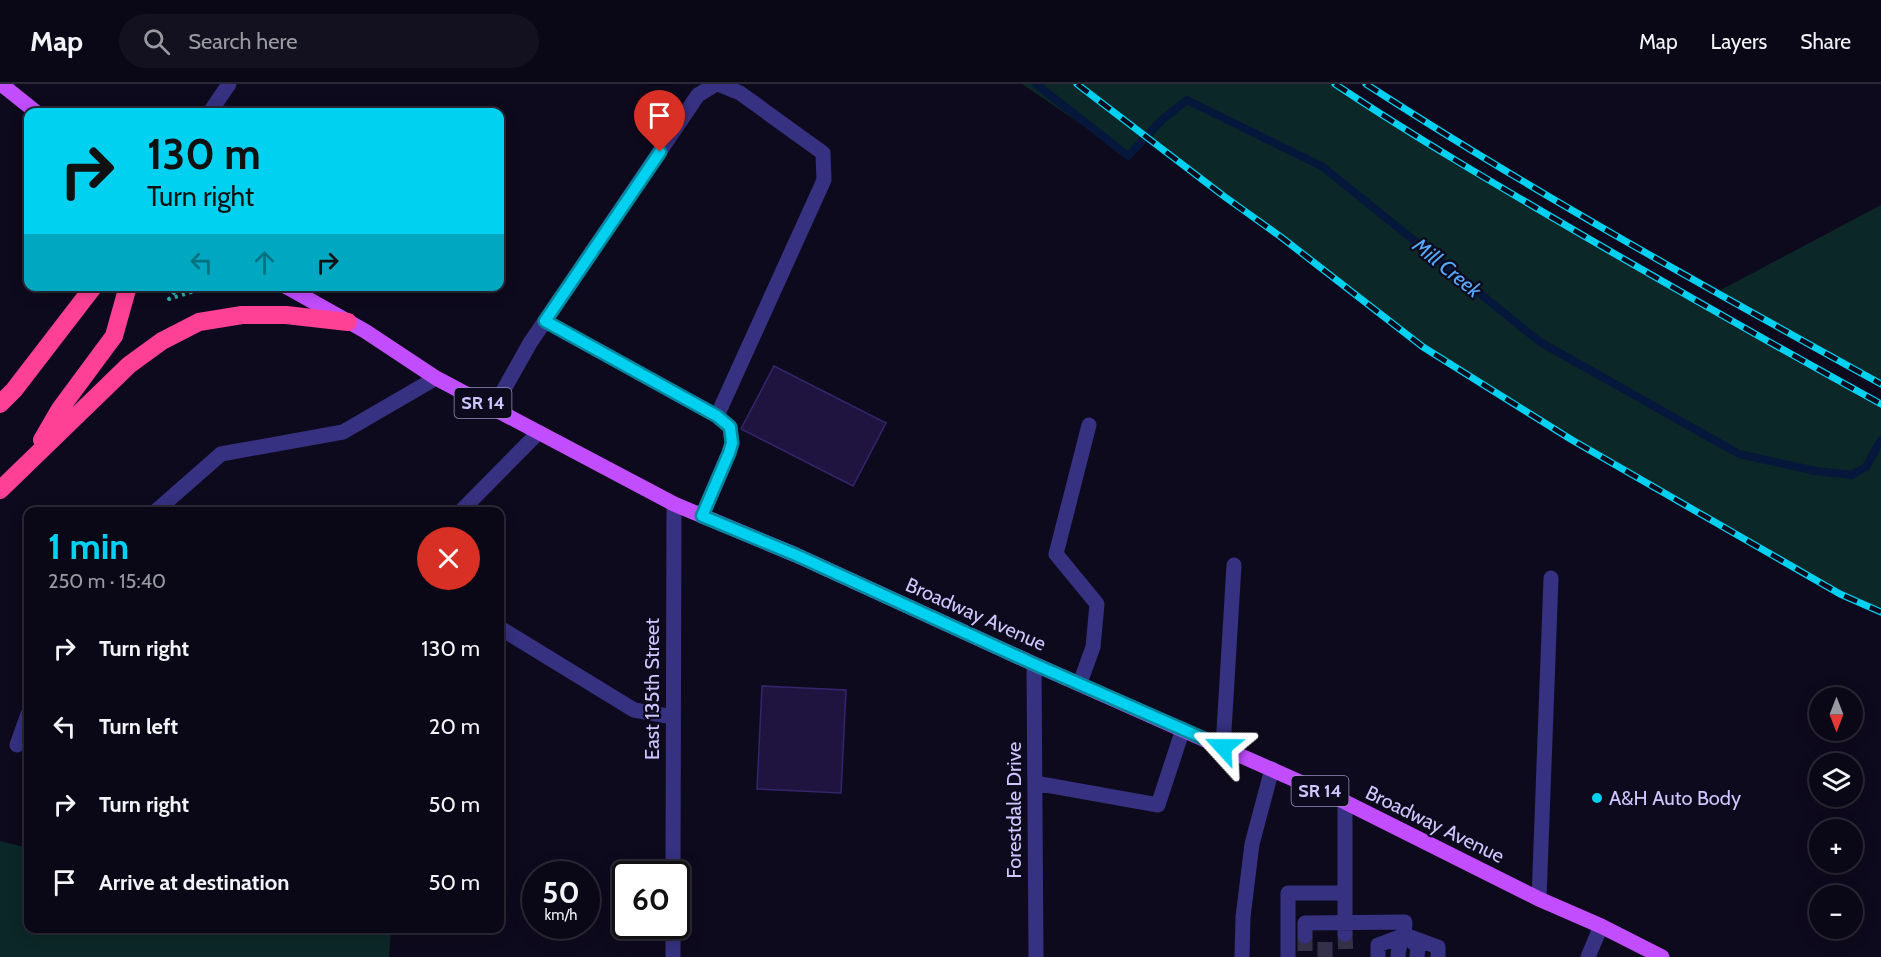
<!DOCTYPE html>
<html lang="en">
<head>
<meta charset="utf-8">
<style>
  :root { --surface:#0a0816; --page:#13111f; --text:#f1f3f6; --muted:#999aa1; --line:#2a2935; --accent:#00d1f1 }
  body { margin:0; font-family:Cabin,sans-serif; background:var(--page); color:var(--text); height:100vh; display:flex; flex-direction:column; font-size:22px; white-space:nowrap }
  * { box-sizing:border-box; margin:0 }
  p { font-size:20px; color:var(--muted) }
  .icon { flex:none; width:33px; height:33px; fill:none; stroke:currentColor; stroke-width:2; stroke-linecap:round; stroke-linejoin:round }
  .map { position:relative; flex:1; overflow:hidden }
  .drawer { position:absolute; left:24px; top:423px; width:480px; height:426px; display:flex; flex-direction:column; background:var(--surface); border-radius:12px; box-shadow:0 3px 15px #0003,0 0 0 2px var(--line) }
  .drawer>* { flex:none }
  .guide { position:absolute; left:24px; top:24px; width:480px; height:183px; border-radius:12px; box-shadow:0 3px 15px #0003,0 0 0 2px var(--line); background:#00d1f1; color:#111; overflow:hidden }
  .needle { width:39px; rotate:180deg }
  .buttons { position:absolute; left:1809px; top:603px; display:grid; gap:12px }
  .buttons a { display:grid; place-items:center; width:54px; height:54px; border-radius:50%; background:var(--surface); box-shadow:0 3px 15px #0003,0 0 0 2px var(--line); font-size:30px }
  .speed { position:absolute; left:522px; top:777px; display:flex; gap:12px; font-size:30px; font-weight:700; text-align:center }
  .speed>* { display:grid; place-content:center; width:78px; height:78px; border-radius:50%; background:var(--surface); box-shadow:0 3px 15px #0003,0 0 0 2px var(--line); line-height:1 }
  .speed small { font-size:15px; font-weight:400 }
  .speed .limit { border:3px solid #111; border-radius:9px; background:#fff; color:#111 }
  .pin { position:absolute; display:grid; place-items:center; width:51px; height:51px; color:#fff; margin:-62px -26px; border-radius:50% 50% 50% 0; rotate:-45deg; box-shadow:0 0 6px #0007 }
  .pin .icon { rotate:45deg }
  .me { position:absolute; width:66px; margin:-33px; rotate:294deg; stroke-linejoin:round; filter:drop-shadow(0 0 4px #0008) }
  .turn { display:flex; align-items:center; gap:21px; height:126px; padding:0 24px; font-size:27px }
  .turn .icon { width:78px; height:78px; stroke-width:2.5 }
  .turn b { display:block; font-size:42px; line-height:51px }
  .lanes { display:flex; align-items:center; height:57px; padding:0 24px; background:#0003; justify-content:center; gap:30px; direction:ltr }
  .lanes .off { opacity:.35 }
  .round { display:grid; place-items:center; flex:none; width:63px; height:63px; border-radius:32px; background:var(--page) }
  .headline { display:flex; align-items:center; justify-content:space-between; height:102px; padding:0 24px }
  h1 { font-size:36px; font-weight:700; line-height:45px; color:var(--accent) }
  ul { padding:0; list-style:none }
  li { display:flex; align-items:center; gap:18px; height:78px; padding:0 24px }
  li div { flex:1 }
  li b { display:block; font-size:22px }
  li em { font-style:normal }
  header { display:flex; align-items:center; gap:36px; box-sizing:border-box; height:84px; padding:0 30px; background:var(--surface); border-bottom:2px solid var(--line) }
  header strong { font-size:28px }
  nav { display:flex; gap:33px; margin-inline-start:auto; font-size:21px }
  .search { width:420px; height:54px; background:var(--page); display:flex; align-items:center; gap:15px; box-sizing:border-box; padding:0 21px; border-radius:33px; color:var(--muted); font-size:22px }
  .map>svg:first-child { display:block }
</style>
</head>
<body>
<header>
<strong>Map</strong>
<div class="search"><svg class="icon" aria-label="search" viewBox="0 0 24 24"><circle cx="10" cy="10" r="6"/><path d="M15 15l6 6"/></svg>Search here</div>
<nav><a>Map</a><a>Layers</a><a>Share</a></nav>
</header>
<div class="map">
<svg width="1881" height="873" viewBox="0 0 1881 873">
  <rect width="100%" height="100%" fill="#0e0a1d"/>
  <path fill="#0c2727" d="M1022,0H1335C1416,54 1500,103 1584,152C1682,209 1781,265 1881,320V528L1840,510L1572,356L1423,263L1146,52L1128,72Z
    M1881,121V300L1717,208Z
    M0,757L28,764V844L391,845L389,873H0Z"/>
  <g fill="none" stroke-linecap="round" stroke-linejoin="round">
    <path stroke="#05173b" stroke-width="8" d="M1036,0L1128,72L1163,35L1187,16L1323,83L1540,258L1739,370L1816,387L1852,391L1866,383L1881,356"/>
  </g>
  <path fill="#1e143f" stroke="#35256d" stroke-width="1.5" d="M774,282L886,339L853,402L741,345Z
    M762,602L846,606L841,709L757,705Z"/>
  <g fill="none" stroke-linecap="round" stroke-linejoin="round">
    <path stroke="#34304a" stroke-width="15" stroke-dasharray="15 8" stroke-linecap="butt" d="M1345,850L1346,873
      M1305,852V873
      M1325,873V851"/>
    <path stroke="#23b6b1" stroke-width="4" stroke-dasharray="3 4.5" stroke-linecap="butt" d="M179,202L169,215L204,204"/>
    <path stroke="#363180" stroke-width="15" d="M210,28L229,0
      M545,237L717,332L824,96L823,69L740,9L718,0
      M493,325L530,259L698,11L716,0
      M155,428L221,370L343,348L436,294
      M460,428L538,349
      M702,432L729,369L732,359L730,343L717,332
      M500,544L634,626L673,633
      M1034,580L1036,873
      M1080,599L1093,563L1097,520L1056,470L1089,341
      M17,661L28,630
      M1223,663L1234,481
      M1035,699L1158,721L1183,645
      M1345,718V850
      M673,790L674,420
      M1539,815L1551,494
      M1305,852V839L1405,838C1405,854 1398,858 1398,873
      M1407,853L1418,863L1417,873
      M673,873V842
      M1242,873L1243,833L1252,760L1272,685
      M1288,873V809H1345
      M1378,873V861L1405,851L1438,863V873
      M1588,873L1601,842"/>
    <path stroke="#c24dff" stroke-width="15" d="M1,0L36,28
      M285,202L365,247L436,294L674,420L796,471L1034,580L1345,718L1539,815L1601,842L1662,873"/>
    <path stroke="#ff4196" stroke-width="18" d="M0,320L14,306L94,202
      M42,356L60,325L114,252L128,202
      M0,406L129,281L162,257L199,238L242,231H286L348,238"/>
    <defs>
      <path id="rail" d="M1077,0L1225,113L1281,153L1423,263L1572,356L1840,510L1881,528
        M1335,0C1416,54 1500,103 1584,152C1682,209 1781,265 1881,320
        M1366,0C1533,108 1707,204 1881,300"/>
    </defs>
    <use href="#rail" stroke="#00d1f1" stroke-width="7"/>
    <use href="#rail" stroke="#0e0a1d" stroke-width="4.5" stroke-dasharray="14" stroke-linecap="butt"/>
  </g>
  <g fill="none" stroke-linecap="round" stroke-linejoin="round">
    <defs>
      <path id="route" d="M660,68L545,237L717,332L730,343L732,359L729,369L702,432L796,471L1034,580L1223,663"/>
    </defs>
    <use href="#route" stroke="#00889d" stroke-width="15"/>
    <use href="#route" stroke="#00d1f1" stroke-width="10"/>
  </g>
  <circle fill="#00d1f1" stroke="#0e0a1d" stroke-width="2" cx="1597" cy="714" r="6"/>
  <g text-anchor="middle" stroke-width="4.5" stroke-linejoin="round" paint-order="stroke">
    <g fill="#0e0a1d" stroke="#948ebb" stroke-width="1.5">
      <rect x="454.5" y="304" width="57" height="30" rx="4.5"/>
      <rect x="1291.5" y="692" width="57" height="30" rx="4.5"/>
    </g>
    <g font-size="18" font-weight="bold" fill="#cec6ff">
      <text x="483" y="325">SR 14</text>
      <text x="1320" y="713">SR 14</text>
    </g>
    <g font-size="20" fill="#cec6ff" stroke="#0e0a1d">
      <text transform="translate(976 530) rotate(24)" y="7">Broadway Avenue</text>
      <text transform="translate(652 605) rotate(-90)" y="7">East 135th Street</text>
      <text transform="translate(1014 726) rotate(-90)" y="7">Forestdale Drive</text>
      <text transform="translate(1435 740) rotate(26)" y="7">Broadway Avenue</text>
    </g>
    <g font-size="20" fill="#cec6ff" stroke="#0e0a1d" text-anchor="start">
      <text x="1609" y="721">A&amp;H Auto Body</text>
    </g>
    <g font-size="21" font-style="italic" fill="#54aaff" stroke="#0e0a1d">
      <text transform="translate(1447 184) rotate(39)" y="7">Mill Creek</text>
    </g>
  </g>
</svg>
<div class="buttons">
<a><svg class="needle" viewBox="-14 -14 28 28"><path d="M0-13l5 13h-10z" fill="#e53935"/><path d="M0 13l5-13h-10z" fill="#999aa1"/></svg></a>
<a><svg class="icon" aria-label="layers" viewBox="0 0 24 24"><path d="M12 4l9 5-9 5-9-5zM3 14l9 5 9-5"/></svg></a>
<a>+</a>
<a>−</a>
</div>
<div class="speed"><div>50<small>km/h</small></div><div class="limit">60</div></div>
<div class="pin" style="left:660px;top:68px;background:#d93025"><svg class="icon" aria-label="arrive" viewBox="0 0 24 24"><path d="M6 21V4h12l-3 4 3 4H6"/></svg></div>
<svg class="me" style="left:1223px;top:663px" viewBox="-20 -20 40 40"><path d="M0-17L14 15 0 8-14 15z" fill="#00d1f1" stroke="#fff" stroke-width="4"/></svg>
<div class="guide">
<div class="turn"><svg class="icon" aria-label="right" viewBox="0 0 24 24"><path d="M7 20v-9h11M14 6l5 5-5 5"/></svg><div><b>130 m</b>Turn right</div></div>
<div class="lanes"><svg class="icon off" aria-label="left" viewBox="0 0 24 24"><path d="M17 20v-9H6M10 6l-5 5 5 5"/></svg><svg class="icon off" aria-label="ahead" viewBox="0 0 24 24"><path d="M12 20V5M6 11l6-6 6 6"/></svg><svg class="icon" aria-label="right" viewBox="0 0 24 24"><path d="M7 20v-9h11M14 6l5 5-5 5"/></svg></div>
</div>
<section class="drawer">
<div class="headline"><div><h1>1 min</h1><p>250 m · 15:40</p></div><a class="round" style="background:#d93025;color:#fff"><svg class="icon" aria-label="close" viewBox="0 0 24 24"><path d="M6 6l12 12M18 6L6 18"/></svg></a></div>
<ul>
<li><svg class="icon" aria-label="right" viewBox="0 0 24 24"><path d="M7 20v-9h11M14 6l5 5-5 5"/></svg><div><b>Turn right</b></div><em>130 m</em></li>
<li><svg class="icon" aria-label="left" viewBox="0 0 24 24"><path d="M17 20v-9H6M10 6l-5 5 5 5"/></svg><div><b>Turn left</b></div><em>20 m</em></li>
<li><svg class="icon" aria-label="right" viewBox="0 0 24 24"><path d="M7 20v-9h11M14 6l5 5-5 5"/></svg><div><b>Turn right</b></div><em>50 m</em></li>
<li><svg class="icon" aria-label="arrive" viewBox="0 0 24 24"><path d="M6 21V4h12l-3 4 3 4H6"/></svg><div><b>Arrive at destination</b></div><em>50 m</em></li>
</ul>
</section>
</div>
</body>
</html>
